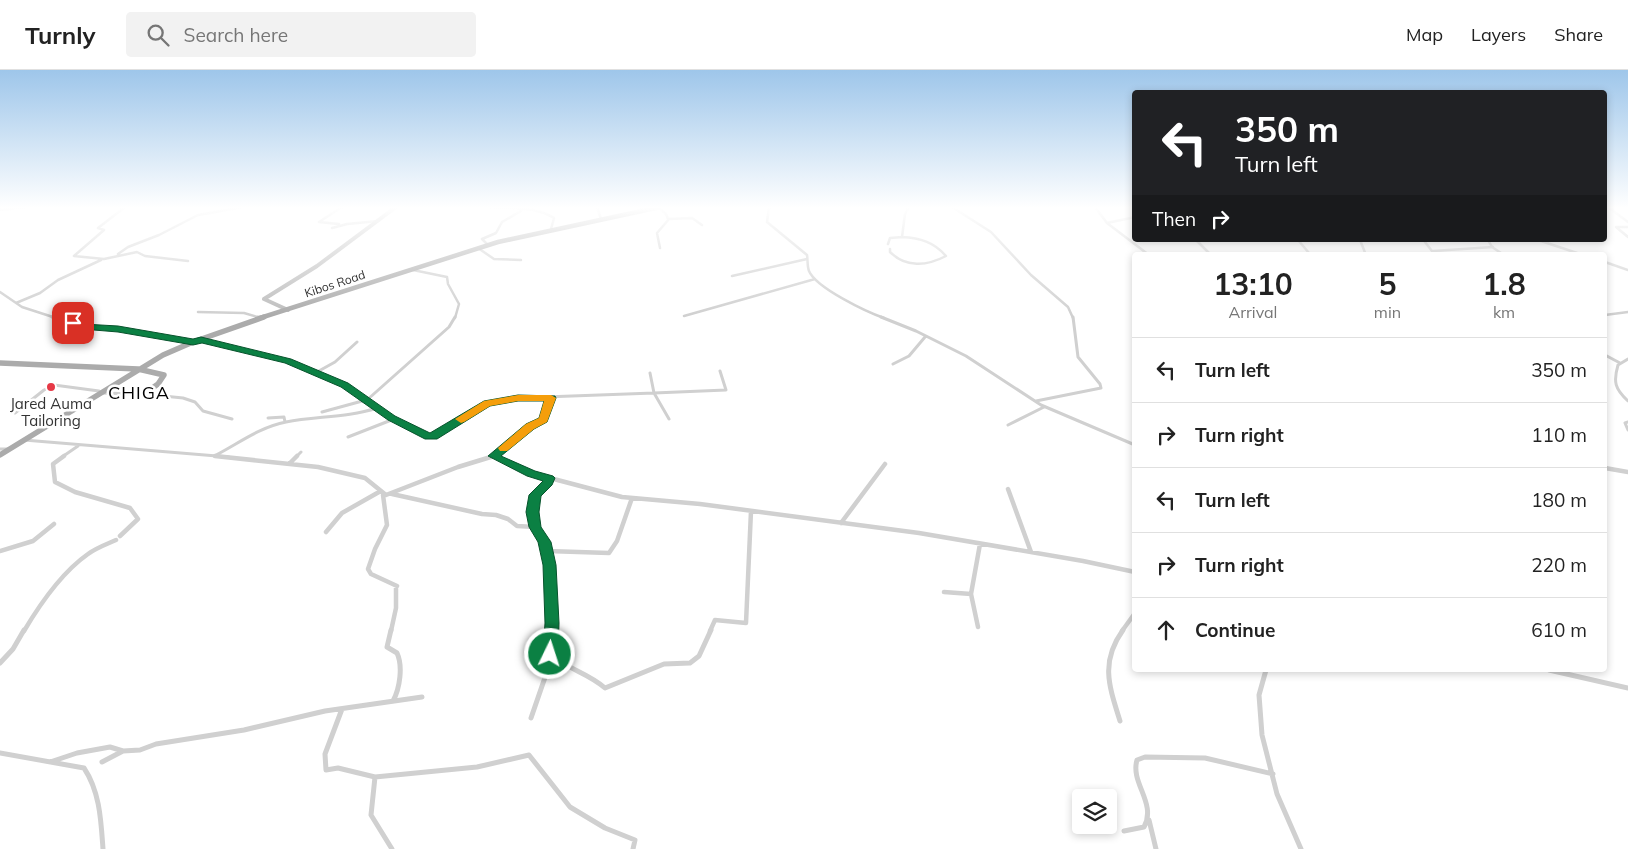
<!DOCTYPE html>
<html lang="en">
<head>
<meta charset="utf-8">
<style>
  :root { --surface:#fff; --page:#f2f2f2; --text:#222; --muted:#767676; --line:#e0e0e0 }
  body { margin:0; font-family:Mulish,sans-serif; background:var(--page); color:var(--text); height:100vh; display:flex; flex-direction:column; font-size:19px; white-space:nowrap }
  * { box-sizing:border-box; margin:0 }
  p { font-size:16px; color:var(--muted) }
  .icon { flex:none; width:28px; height:28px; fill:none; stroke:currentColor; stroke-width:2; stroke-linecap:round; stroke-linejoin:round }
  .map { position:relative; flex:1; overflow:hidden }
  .sheet { position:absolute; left:1132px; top:182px; width:475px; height:420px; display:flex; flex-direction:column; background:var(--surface); border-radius:5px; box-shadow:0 2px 8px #0003 }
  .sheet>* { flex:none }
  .guide { position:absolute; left:1132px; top:20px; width:475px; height:152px; border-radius:5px; box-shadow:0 2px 8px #0003; background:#202124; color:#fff; overflow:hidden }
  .buttons { position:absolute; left:1072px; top:719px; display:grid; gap:10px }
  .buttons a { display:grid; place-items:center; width:45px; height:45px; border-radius:5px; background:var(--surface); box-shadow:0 2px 8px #0003; font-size:25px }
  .pin { position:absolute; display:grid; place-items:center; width:42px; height:42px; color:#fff; margin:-21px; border-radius:10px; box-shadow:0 2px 8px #0006 }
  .me { position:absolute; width:55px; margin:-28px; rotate:4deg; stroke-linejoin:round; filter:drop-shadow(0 0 4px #0008) }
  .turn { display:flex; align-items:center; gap:18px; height:105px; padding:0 20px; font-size:22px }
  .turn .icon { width:65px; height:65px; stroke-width:2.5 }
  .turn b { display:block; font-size:35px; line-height:42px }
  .then { display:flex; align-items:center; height:48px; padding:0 20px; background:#0003; gap:10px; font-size:19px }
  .eta { display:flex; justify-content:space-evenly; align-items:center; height:85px; text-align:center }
  .eta b { font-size:30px; font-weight:700; line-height:35px }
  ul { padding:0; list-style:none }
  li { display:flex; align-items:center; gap:15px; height:65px; padding:0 20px; border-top:1px solid var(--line) }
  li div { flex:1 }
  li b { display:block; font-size:19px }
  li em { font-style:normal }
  header { display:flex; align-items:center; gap:30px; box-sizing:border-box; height:70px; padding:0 25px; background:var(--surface); border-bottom:1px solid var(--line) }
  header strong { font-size:24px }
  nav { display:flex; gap:28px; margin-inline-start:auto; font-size:18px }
  .search { width:350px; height:45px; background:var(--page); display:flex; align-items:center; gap:12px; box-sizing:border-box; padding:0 18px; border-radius:5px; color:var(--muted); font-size:19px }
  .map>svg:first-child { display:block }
</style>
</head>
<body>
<header>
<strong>Turnly</strong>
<div class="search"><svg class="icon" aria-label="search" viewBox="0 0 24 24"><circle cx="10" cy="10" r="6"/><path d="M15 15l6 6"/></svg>Search here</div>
<nav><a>Map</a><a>Layers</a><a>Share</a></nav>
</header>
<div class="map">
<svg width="1628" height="779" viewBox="0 0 1628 779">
  <rect width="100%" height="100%" fill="#fff"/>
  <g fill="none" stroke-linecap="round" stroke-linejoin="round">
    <path stroke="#d0d0d0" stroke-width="2.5" d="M125,137L98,158L104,160L74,186L104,189L137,182L145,186L188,191
      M490,137C512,139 535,136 554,148L551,159
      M597,137L601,149
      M658,137L666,144L668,149L692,148L702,155
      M769,137L767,152L807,185C808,190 807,196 809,201C816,218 867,242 884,248
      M952,137L991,162L1031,205L1068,237L1073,248
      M1095,137L1107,153L1149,185
      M1608,137L1628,152
      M0,140L27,137
      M1107,153L1135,147
      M339,154L319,152L342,137
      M1628,157H1616L1628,167
      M332,158L347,154L378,151
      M1196,170L1211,185
      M1298,170L1309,183
      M1360,170L1366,185
      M1488,170L1492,177L1504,185
      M1538,170L1583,185
      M1425,172L1435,185
      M888,174L890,168L902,167L905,144L909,137
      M488,175L482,169L496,163L502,152L521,141
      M478,178L494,189L521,190
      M660,178L657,163L669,149
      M890,179V182C906,198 927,196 946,186C934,172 920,168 902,167
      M1433,181L1493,177
      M118,184L128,177L159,165L198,145L243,137
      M1605,192L1628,200
      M413,200L447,207L448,214L459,234L455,248
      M732,206L807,189
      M0,222L22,237L56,248
      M16,233L40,223L58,210L101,190
      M198,242L244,243L261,248
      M1605,245L1628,242
      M684,246L815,209"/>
    <path stroke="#d0d0d0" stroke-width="3" d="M52,247L79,256L118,259L191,272
      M258,247L261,248
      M881,247L916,261L966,286L1041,335L1135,375
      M201,270L288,291L314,301L345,315L392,348L429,367L490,333L517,328L654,323L669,349
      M1605,285L1620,293
      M1628,289L1618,295C1613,312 1615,319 1628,331
      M893,294L909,286L925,267
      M317,302L335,292L357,272
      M650,303L654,323L726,320L720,301
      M367,330L449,257L455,247
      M1036,331L1101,318L1100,314L1078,287L1073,247
      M322,342L366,330
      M15,343L44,320L54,315L99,321L100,323L144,324L183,328L195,332L203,341L232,349
      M268,348L284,347L285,352
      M1628,352L1625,353L1628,360
      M1008,355L1044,337
      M348,367L394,349
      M24,370L229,387
      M0,379H9
      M216,385C239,373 260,357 286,352C316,346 347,348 377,338
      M494,386L531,356L543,350L551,328
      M62,387L78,376
      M296,387L301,382
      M490,387H497"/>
    <path stroke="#d0d0d0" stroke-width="4.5" d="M64,386L53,394L55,412L75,422L130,438L138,449L120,466
      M215,386L318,397L365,408L386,425L458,397L494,386L531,403L622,427L700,434L919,463L1083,491L1135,502
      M289,394L297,386
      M1605,398L1628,402
      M549,408L548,413L535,425L533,442L535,457L544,472L549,495L551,561
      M1008,419L1031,482
      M392,424L482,444L496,445L508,449L517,456L535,457
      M383,425L387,455L375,479L368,499L371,504L397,516
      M841,453L885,394
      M326,462L342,443L379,422
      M0,481L33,471L54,454
      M547,481L609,483L617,471L632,428
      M944,522L971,524
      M978,557L971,524L980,474
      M24,561C40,534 61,503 88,484C96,478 107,474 116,470
      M391,561L396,538V518
      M710,561L715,550L746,553L751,441
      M1122,561L1135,543"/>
    <path stroke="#d0d0d0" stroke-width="5" d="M391,560L387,577L397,583C403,596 400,618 393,631
      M552,560L550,584C567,599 588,603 605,618L664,594L690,593L699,586L711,560
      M0,593L13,579L24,560
      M1266,600L1259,625L1262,665L1277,724L1301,779
      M1549,600L1628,618
      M342,639L325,684L326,700L338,698L375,707L477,697L529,685L570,737L605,758L635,770L633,779
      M531,648L551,590V584
      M1120,651C1109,616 1100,592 1123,560
      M0,683L84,698C100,722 101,751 103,779
      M50,692L77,683L110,677L123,681L140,680L156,674L244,660L325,641L422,627
      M102,692L123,681
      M375,707L371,745L392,779
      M1149,750L1156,779
      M1124,761L1144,757C1157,733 1130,713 1137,690L1145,687L1205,688L1273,704"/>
    <path stroke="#bdbdbd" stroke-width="4" d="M288,240L264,229L317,196L396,137"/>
    <path stroke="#ababab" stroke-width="4.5" d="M260,248L498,172L660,137"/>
    <path stroke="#ababab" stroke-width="5.5" d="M0,293L138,299L164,305L158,314L144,324
      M0,385L163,285L193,272L264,247"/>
  </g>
  <linearGradient id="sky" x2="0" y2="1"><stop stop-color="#9ec6ea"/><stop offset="0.56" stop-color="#fff"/><stop offset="1" stop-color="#fff" stop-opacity="0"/></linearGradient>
  <rect width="1628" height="246" fill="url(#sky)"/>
  <path fill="#0b8043" stroke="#07532c" d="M73,250L83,254L118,256L193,269L201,267L291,289L348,313L395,346L430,363L484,331L518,325L555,326L556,328L547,352L534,359L501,386L535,401L553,406L555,408L552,415L541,426L539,442L541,457L551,472L556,495L559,553L558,584L555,588L550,589L545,588L543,584L545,553L543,495L538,472L529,457L526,442L529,425L543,411L527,406L488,386L526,354L539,348L544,331H518L490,336L437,369H425L388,350L341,317L285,293L202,273L193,275L118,262L82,259L68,253Z"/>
  <path fill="#f59e0b" d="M518,325H551L556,328L547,352L534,359L507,381H500L498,378L526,354L539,348L544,331H518L490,336L464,352L461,353L455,349L484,331Z"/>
  <circle fill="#e63946" stroke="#fff" stroke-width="2" cx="51" cy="317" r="5"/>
  <g text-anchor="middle" stroke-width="5" stroke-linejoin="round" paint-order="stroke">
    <g font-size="12" fill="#333" stroke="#fff">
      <text transform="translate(335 214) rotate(-18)" y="4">Kibos Road</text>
    </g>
    <g font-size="15" fill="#333" stroke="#fff">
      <text x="51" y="339">Jared Auma<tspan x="51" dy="17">Tailoring</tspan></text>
    </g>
    <g font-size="18" letter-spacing="1" fill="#000" stroke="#fff">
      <text x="139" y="329">CHIGA</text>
    </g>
  </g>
</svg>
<div class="buttons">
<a><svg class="icon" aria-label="layers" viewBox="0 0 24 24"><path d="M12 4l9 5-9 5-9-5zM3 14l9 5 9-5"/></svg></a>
</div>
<div class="pin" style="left:73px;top:253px;background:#d93025"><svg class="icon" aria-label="arrive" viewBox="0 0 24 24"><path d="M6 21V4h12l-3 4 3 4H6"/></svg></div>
<svg class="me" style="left:550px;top:584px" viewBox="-20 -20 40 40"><circle r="17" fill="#0b8043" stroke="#fff" stroke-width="3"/><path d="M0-11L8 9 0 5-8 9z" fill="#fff"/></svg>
<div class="guide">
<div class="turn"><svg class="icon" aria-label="left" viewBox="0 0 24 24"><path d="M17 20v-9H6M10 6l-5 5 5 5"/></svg><div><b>350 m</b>Turn left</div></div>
<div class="then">Then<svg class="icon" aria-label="right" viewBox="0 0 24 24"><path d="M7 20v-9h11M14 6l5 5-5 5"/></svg></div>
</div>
<section class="sheet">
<div class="eta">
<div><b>13:10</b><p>Arrival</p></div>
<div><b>5</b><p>min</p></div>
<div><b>1.8</b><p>km</p></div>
</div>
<ul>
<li><svg class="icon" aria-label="left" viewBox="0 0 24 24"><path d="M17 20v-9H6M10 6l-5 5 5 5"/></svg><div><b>Turn left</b></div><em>350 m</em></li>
<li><svg class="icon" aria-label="right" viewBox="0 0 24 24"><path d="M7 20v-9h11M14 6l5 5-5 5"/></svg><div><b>Turn right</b></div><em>110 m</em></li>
<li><svg class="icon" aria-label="left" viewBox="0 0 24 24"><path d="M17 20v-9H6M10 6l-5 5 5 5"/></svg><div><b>Turn left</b></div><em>180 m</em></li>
<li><svg class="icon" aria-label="right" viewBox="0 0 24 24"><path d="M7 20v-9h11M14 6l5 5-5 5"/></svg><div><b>Turn right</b></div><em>220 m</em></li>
<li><svg class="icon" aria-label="ahead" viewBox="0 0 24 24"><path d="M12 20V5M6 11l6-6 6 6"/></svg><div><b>Continue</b></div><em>610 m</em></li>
</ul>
</section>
</div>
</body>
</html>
